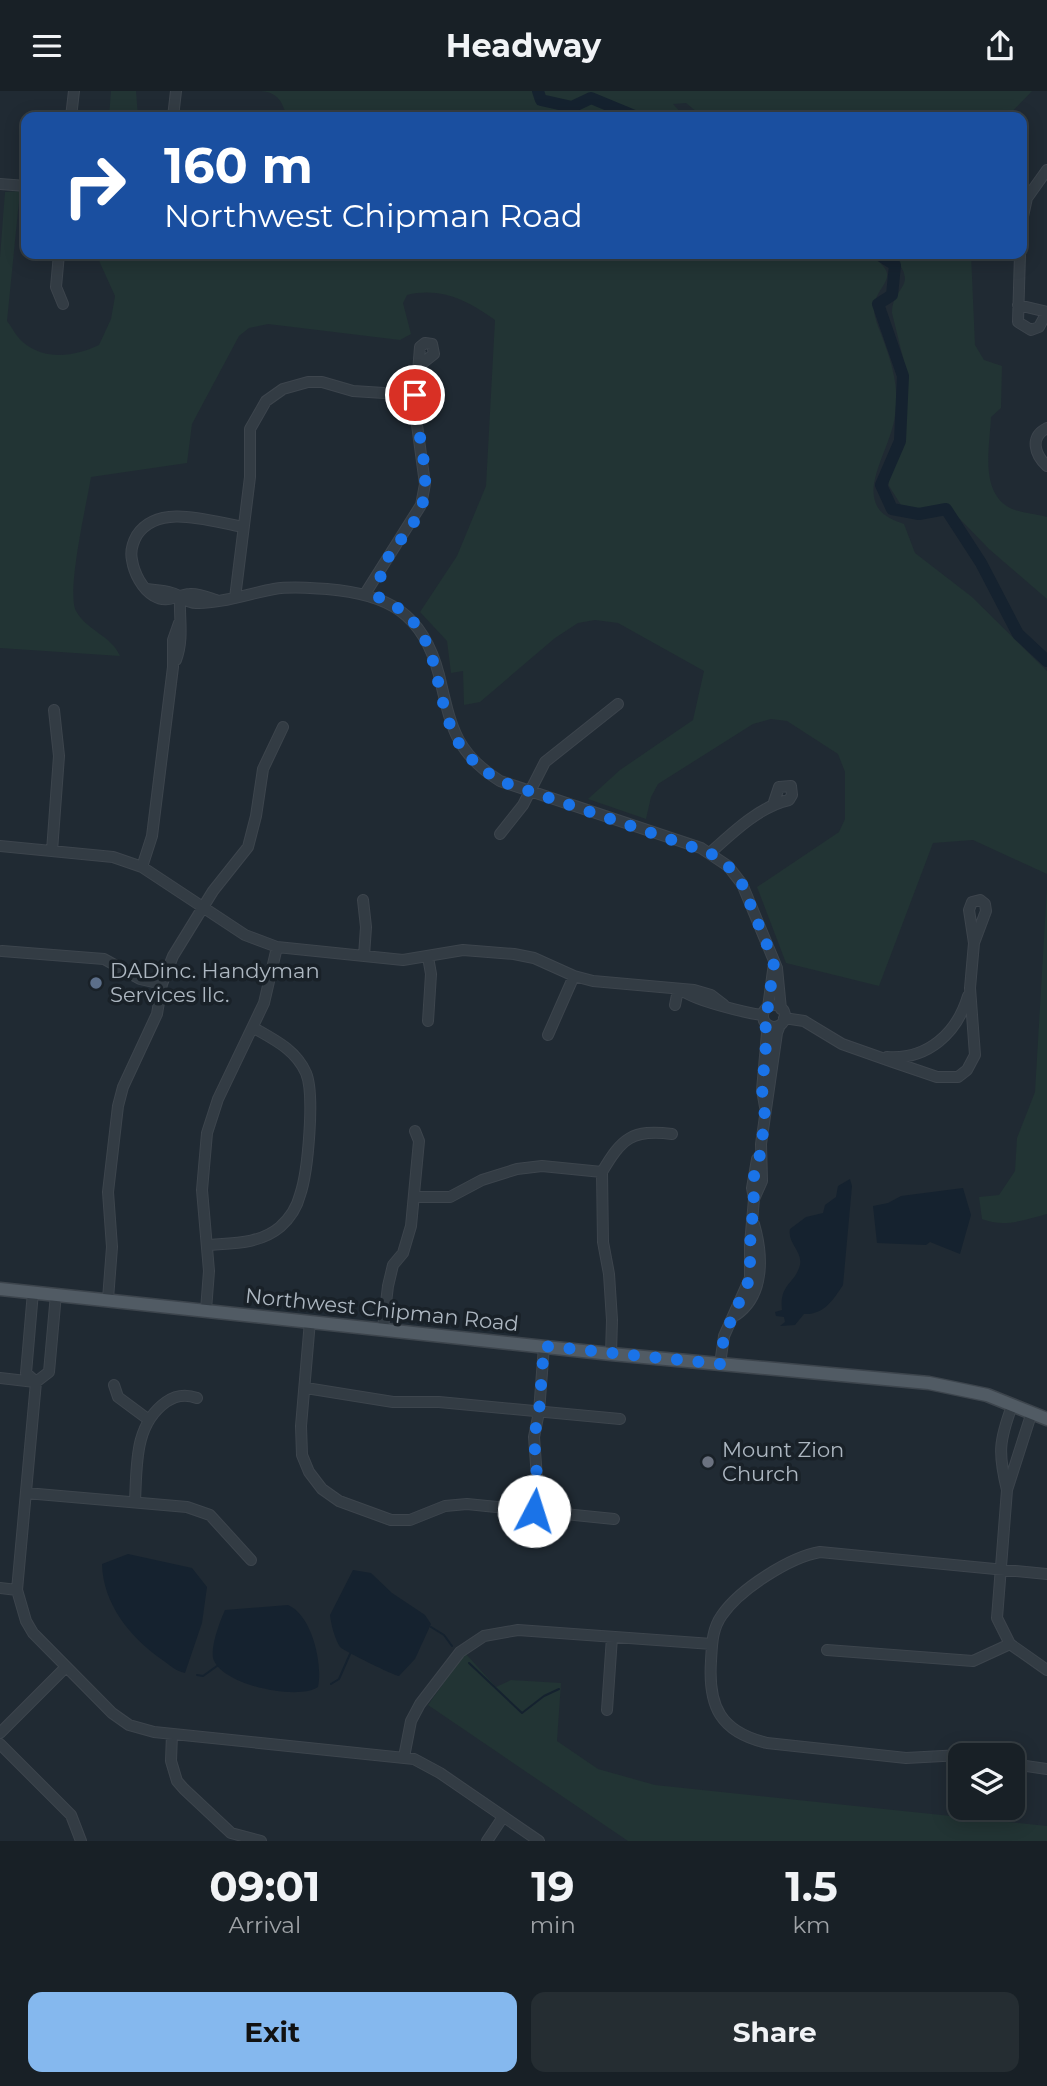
<!DOCTYPE html>
<html lang="en">
<head>
<meta charset="utf-8">
<style>
  :root { --surface:#182026; --page:#252d32; --text:#f1f3f6; --muted:#9fa3a7; --line:#363e43; --accent:#85b8ee }
  body { margin:0; font-family:Montserrat,sans-serif; background:var(--page); color:var(--text); height:100vh; display:flex; flex-direction:column; font-size:26px; white-space:nowrap }
  * { box-sizing:border-box; margin:0 }
  p { font-size:23px; color:var(--muted) }
  .icon { flex:none; width:38px; height:38px; fill:none; stroke:currentColor; stroke-width:2; stroke-linecap:round; stroke-linejoin:round }
  .map { position:relative; height:1750px; overflow:hidden }
  .side { display:flex; flex-direction:column; background:var(--surface); flex:1 }
  .side>* { flex:none }
  .banner { position:absolute; left:21px; top:21px; width:1006px; height:147px; border-radius:14px; box-shadow:0 4px 18px #0003,0 0 0 2px var(--line); background:#1a4fa0; color:#fff; overflow:hidden }
  .tools { position:absolute; left:948px; top:1652px; display:grid; gap:14px }
  .tools a { display:grid; place-items:center; width:77px; height:77px; border-radius:14px; background:var(--surface); box-shadow:0 4px 18px #0003,0 0 0 2px var(--line); font-size:35px }
  .pin { position:absolute; display:grid; place-items:center; width:60px; height:60px; color:#fff; margin:-30px; border:4px solid #fff; border-radius:50%; box-shadow:0 2px 7px #0007 }
  .me { position:absolute; width:77px; margin:-38px; rotate:5deg; stroke-linejoin:round; filter:drop-shadow(0 0 5px #0008) }
  .turn { display:flex; align-items:center; gap:24px; height:147px; padding:0 28px; font-size:32px }
  .turn .icon { width:91px; height:91px; stroke-width:2.5 }
  .turn b { display:block; font-size:49px; line-height:60px }
  .eta { display:flex; justify-content:space-evenly; align-items:center; height:119px; text-align:center }
  .eta b { font-size:42px; font-weight:700; line-height:49px }
  .action { display:flex; gap:14px; margin-top:auto; padding:14px 28px }
  .action a { flex:1; height:80px; border-radius:14px; background:var(--accent); color:#111; font-size:28px; font-weight:700; line-height:80px; text-align:center }
  .action a+a { background:var(--page); color:var(--text) }
  header { display:flex; justify-content:space-between; align-items:center; height:91px; padding:0 28px; background:var(--surface); font-size:32px; font-weight:700 }
  .map>svg:first-child { display:block }
</style>
</head>
<body>
<header><svg class="icon" aria-label="menu" viewBox="0 0 24 24"><path d="M4 6h16M4 12h16M4 18h16"/></svg>Headway<svg class="icon" aria-label="share" viewBox="0 0 24 24"><path d="M12 15V3M7 8l5-5 5 5M5 13v7h14v-7"/></svg></header>
<div class="map">
<svg width="1047" height="1750" viewBox="0 0 1047 1750">
  <rect width="100%" height="100%" fill="#202a33"/>
  <path fill="#223434" d="M111,0H136L138,26H109Z
    M261,0H1032L1007,26H703L686,12L673,13L685,26H287C282,11 279,2 261,0Z
    M20,100L7,230C12,236 17,247 24,252C46,270 76,265 99,254L111,228L115,205L96,163L162,165L164,163H868C908,188 873,192 874,220C875,230 881,242 884,251C893,276 899,297 895,324C892,351 870,383 874,406C877,423 890,428 904,433L915,462L972,506L1047,580V783L973,749L933,752L879,895L786,872L757,796L839,741L845,728V681L838,663L787,630L771,628L753,633L658,693L651,706L646,728L588,708L620,679L693,629L704,580L618,532L595,529L578,532L555,547L480,611L464,614L463,580L451,582L447,550L420,521L457,465L486,395L495,229C467,209 441,196 407,204L403,212L411,243L400,249L268,233L249,237L239,245L192,333L187,372L91,386C87,411 66,501 76,520C87,540 111,544 120,565L0,557V166L5,101Z
    M892,163H971L975,254L984,269L1002,275L1001,317L991,326C990,355 979,400 1010,417C1020,422 1036,423 1047,426V508L989,458L957,425L913,419L901,414L889,395L888,386L903,352L906,310L907,283L892,222C892,193 921,198 892,163Z
    M1047,796V1123C1024,1129 1004,1137 982,1128L979,1106L999,1104L1015,1080L1017,1047L1035,1001Z
    M465,1562L496,1596L511,1589L561,1592L557,1650L598,1678L655,1694L1047,1735V1750H628L428,1614Z"/>
  <path fill="#15222f" d="M850,1088L852,1095L843,1194C833,1209 824,1224 804,1223L795,1234L780,1235L785,1231L784,1226L776,1225L775,1221L782,1219C779,1193 795,1193 800,1174C803,1161 787,1152 790,1138L806,1126L823,1122L825,1114L836,1106L838,1095Z
    M963,1097L971,1124L960,1163L930,1151L926,1154L877,1152L873,1115L888,1112L901,1105Z
    M128,1463L192,1477L207,1496L202,1532L185,1582C175,1580 170,1574 161,1568C130,1546 103,1513 102,1473Z
    M353,1479L371,1482L392,1502L425,1524L431,1533L415,1568L399,1585C395,1585 342,1559 340,1556C335,1548 331,1534 330,1524Z
    M288,1514C312,1524 323,1573 318,1596C298,1610 220,1594 213,1567C211,1554 220,1530 225,1519Z"/>
  <g fill="none" stroke-linecap="round" stroke-linejoin="round">
    <path stroke="#15222f" stroke-width="2" d="M431,1536L444,1544L452,1555
      M469,1572L522,1622L544,1605L559,1598
      M197,1584L203,1585L217,1575
      M331,1593L339,1588L350,1563"/>
    <path stroke="#15222f" stroke-width="12" d="M538,0L541,9L572,16L591,7L637,26
      M878,163L895,174L892,204L878,213L903,285L900,350L881,394L892,418L919,423L946,418L981,472L1018,543L1047,570"/>
    <defs>
      <path id="minor" d="M71,26L74,0
        M173,26L176,0
        M0,93L26,95
        M1022,130L1027,107L1047,79
        M59,163L56,196L63,213
        M1020,163L1018,231L1031,239L1039,236L1047,221
        M1018,214L1047,221
        M1047,337C1029,346 1035,364 1047,375
        M146,498C154,499 164,499 172,502C181,504 186,512 196,512C219,513 251,502 274,498C292,495 309,497 327,498C388,503 423,522 439,584C451,634 454,661 500,690L701,757L728,775L742,793L777,877L781,918
        M365,503L421,414L425,393L415,319L420,256L425,252L432,253L434,263L420,274
        M235,507L250,386V338L266,310L283,298L308,291H322L353,300L415,304
        M216,509C207,506 198,502 190,503C176,504 167,513 154,505C142,498 134,482 132,469C130,460 133,451 137,444C159,411 212,431 243,436
        M176,569C184,548 179,527 180,506
        M500,743L523,714L545,671L618,613
        M0,755L113,766L142,776L245,844L277,856L403,869L463,859L514,863L534,867L574,885L593,890L694,899L711,904L724,914
        M52,760L59,665L54,619
        M710,762C732,742 760,715 789,709L792,704L791,695L779,696L774,711
        M142,776L152,745L173,576V549L179,532
        M363,809L366,836L364,865
        M2,860L104,868L140,888L162,893
        M683,900C698,910 745,922 763,924
        M675,914L678,899
        M763 925a11 11 0 1 1 22 0a11 11 0 1 1-22 0Z
        M768,916L774,872
        M784,927L804,930L842,953L893,971L937,986H958L967,979L975,964L970,897L974,852L986,820L985,813L980,809L972,811L969,819L974,852
        M428,930L431,883L428,866
        M548,944L574,885
        M887,966C928,969 957,942 968,905
        M765,1016L762,999L767,942L766,933
        M602,1081L603,1151L609,1183L612,1229L611,1263
        M602,1081C622,1047 632,1038 672,1043
        M415,1106H450L482,1089L517,1078L542,1075L602,1081
        M754,1108L762,1090L761,1053L777,942L780,934
        M208,1154C233,1152 260,1153 280,1136C289,1128 297,1116 300,1104C308,1081 315,1003 306,982C296,959 275,949 254,937
        M33,1201L26,1282L36,1291
        M56,1203L49,1281L36,1291L17,1499L26,1530L33,1542L112,1622L129,1634L154,1641L414,1668L440,1682L539,1750
        M108,1208L112,1156L108,1101L118,1015L123,996L157,923L162,893L173,865L213,800L248,756L256,725L263,678L283,636
        M206,1219L209,1180L202,1099L207,1042L218,1008L264,912L277,856
        M736,1224C765,1204 763,1164 754,1133
        M310,1230L301,1335L302,1364L309,1381L322,1398L339,1410L391,1429H410L445,1415L467,1413L614,1428
        M383,1237L388,1195L393,1174L403,1162L411,1135L419,1050L415,1040
        M720,1273L724,1245L750,1187V1153L754,1108L752,1097L757,1068L761,1063
        M0,1287L35,1291
        M114,1294L118,1306L149,1329
        M306,1297L393,1311H439L620,1328
        M1031,1324L1007,1399L997,1527L1010,1553L1047,1579
        M1007,1399C998,1362 999,1350 1012,1315
        M26,1402L187,1416L210,1424L251,1469
        M135,1410C137,1374 134,1334 166,1311C176,1304 186,1303 197,1307
        M534,1420L537,1387L534,1346L539,1321L544,1255
        M0,1497L17,1499
        M827,1559L973,1570L1010,1553
        M607,1619L612,1546
        M0,1642L66,1576
        M172,1643L171,1670L177,1690L184,1698L231,1742L261,1750
        M0,1653L71,1724L81,1750
        M961,1664L906,1667L767,1652C720,1641 708,1615 711,1570C712,1553 712,1538 722,1524C740,1498 790,1466 820,1461L1047,1483
        M404,1666L411,1630L420,1613L460,1561L484,1545L518,1539L712,1553
        M1013,1673L1047,1678
        M487,1750L503,1726"/>
      <path id="major" d="M0,1198L611,1263L929,1292L987,1304L1047,1328"/>
    </defs>
    <use href="#minor" stroke="#3d454d" stroke-width="12"/>
    <use href="#major" stroke="#3d454d" stroke-width="15"/>
    <use href="#minor" stroke="#333c44" stroke-width="10"/>
    <use href="#major" stroke="#515b64" stroke-width="12"/>
  </g>
  <g fill="none" stroke-linecap="round" stroke-linejoin="round">
    <path stroke="#1a73e8" stroke-width="12" stroke-dasharray="0 21.6" d="M415,304C415,337 432,383 422,414C409,451 379,457 378,506C447,536 428,595 457,649C467,667 483,679 500,690L710,762L728,775L742,793L774,871L768,916L763,925L767,942L762,999L765,1017L761,1063L757,1068L752,1097L754,1108L750,1153V1187L724,1245L720,1273L544,1255L539,1321L534,1346L537,1387L534,1420"/>
  </g>
  <circle fill="#5c6f8a" stroke="#192128" stroke-width="2.5" cx="96" cy="892" r="7"/>
  <circle fill="#6b7280" stroke="#192128" stroke-width="2.5" cx="708" cy="1371" r="7"/>
  <g text-anchor="middle" stroke-width="7" stroke-linejoin="round" paint-order="stroke">
    <g font-size="21" fill="#adb7c1" stroke="#192128" text-anchor="start">
      <text x="110" y="887">DADinc. Handyman<tspan x="110" dy="24">Services llc.</tspan></text>
      <text x="722" y="1366">Mount Zion<tspan x="722" dy="24">Church</tspan></text>
    </g>
    <g font-size="21" fill="#adb7c1" stroke="#192128">
      <text transform="translate(382 1219) rotate(6)" y="7">Northwest Chipman Road</text>
    </g>
  </g>
</svg>
<div class="tools">
<a><svg class="icon" aria-label="layers" viewBox="0 0 24 24"><path d="M12 4l9 5-9 5-9-5zM3 14l9 5 9-5"/></svg></a>
</div>
<div class="pin" style="left:415px;top:304px;background:#d93025"><svg class="icon" aria-label="arrive" viewBox="0 0 24 24"><path d="M6 21V4h12l-3 4 3 4H6"/></svg></div>
<svg class="me" style="left:534px;top:1420px" viewBox="-20 -20 40 40"><circle r="19" fill="#fff"/><path d="M0-13L10 11 0 6-10 11z" fill="#1a73e8"/></svg>
<div class="banner">
<div class="turn"><svg class="icon" aria-label="right" viewBox="0 0 24 24"><path d="M7 20v-9h11M14 6l5 5-5 5"/></svg><div><b>160 m</b>Northwest Chipman Road</div></div>
</div>
</div>
<section class="side">
<div class="eta">
<div><b>09:01</b><p>Arrival</p></div>
<div><b>19</b><p>min</p></div>
<div><b>1.5</b><p>km</p></div>
</div>
<div class="action"><a>Exit</a><a>Share</a></div>
</section>
</body>
</html>
